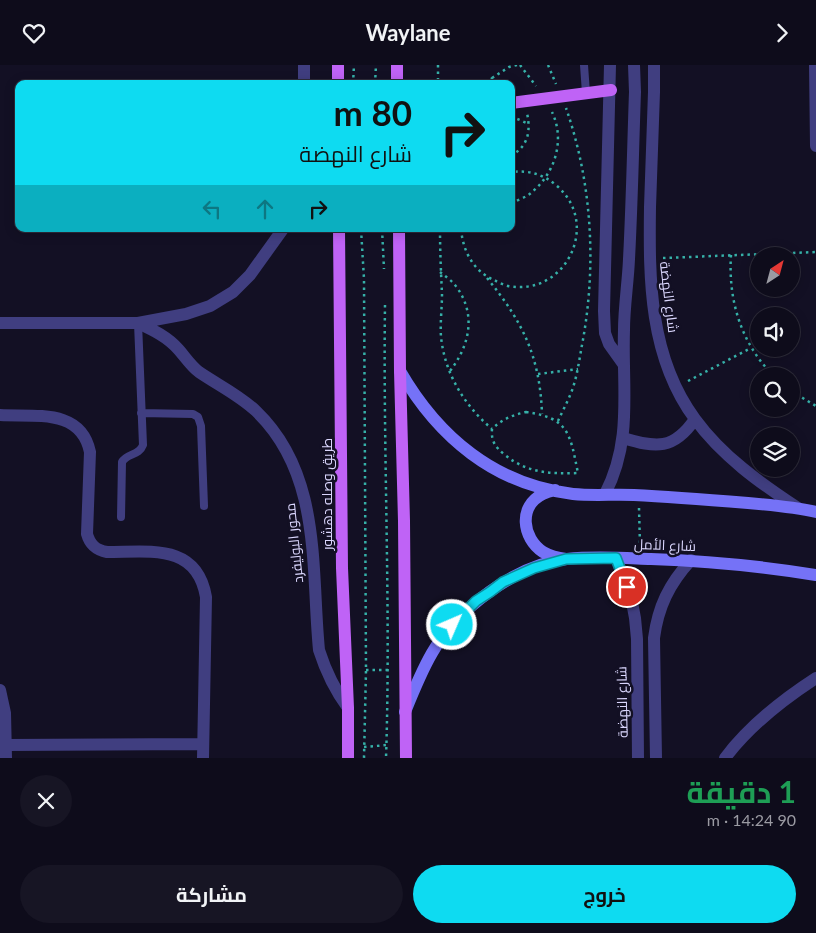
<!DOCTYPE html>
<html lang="ar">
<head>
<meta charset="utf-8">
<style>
  :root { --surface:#0e0c1b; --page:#171524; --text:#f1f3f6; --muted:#9b9ba3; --line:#2e2c3a; --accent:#0edbf1 }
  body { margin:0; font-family:Lato,Cairo,sans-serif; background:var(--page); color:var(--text); direction:rtl; height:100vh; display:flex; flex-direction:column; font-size:19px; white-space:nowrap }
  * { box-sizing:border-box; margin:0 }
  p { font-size:16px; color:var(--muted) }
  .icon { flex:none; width:28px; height:28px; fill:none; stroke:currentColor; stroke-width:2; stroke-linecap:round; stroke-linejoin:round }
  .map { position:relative; height:693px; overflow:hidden; direction:ltr }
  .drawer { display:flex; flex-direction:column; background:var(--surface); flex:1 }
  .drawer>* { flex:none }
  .guide { position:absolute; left:15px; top:15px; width:500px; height:152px; border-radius:10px; box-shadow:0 2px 12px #0003,0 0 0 1px var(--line); direction:rtl; background:#0edbf1; color:#111; overflow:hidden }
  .needle { width:32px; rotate:36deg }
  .tools { position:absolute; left:750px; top:182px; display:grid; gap:10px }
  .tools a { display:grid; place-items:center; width:50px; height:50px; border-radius:50%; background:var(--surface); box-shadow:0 2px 12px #0003,0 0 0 1px var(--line); font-size:25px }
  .pin { position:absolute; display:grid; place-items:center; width:42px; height:42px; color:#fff; margin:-21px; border:2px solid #fff; border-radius:50%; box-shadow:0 1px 5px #0007 }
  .me { position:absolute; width:55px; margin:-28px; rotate:45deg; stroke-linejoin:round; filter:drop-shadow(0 0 4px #0008) }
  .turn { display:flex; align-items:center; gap:18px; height:105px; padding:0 20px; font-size:22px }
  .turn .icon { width:65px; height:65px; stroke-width:2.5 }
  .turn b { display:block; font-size:35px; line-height:42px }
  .lanes { display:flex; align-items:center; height:48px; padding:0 20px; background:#0003; justify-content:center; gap:25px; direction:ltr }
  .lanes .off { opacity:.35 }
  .round { display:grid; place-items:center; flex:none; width:52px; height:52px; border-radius:26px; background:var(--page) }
  .headline { display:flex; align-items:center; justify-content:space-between; height:85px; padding:0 20px }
  h1 { font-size:30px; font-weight:700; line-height:38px; color:#1e9e55 }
  .action { display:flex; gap:10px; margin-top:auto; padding:10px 20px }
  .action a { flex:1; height:58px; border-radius:30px; background:var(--accent); color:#111; font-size:20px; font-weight:700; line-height:58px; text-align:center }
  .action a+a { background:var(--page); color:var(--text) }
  header { display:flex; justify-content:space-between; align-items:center; height:65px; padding:0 20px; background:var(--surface); font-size:22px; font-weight:700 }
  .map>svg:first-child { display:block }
</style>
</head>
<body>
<header><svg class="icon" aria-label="forward" viewBox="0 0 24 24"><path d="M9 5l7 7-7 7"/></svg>Waylane<svg class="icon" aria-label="heart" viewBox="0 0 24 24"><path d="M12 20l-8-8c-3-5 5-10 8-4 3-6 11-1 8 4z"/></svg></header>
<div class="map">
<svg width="816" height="693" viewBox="0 0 816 693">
  <rect width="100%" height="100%" fill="#131024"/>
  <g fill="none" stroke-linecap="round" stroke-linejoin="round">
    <path stroke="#36b0a8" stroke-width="2.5" stroke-dasharray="2.5 4" stroke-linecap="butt" d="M438,0V19
      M520,0L536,21
      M548,0L556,19
      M492,13L509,2L517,0
      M353,19L354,0
      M375,19L376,0
      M487,19L492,13L502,19
      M511,53H515L529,59
      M511,91C528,81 531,67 527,48
      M511,138C518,135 527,132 532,127C556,107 565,74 552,47
      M361,164L364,214L366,605L364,693
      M382,164L384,204
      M440,164C440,186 441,208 442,229C442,243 440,258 441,272C445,309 464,340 492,364
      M461,164C463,186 473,206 494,215C498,217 503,220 508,221C566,232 601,159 557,121C543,109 529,105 511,107
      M731,190C728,235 741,279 774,311
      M663,193L816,187
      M440,207C445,211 451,215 455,220C477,248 470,280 450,306
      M487,213C523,257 540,292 542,349
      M385,240C383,391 391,542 386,693
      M538,309L578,304
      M688,316L751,283
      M791,326L816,341
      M526,347C570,353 570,370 578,408C550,409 527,408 505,390C495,382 491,376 492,364C502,354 513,350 526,347Z
      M558,356C562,347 567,338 571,328C577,313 579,296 582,280C597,201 592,118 566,43
      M639,443L640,480
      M366,605H389
      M364,682L387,680"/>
    <path stroke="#403e80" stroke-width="8" d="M584,0L586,28
      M141,348L193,349L198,352L201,361L204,441
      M121,452L122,397C127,388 139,391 143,380L138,258"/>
    <path stroke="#403e80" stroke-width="12" d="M610,0L604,246L605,268L609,279L624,300
      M654,0V27C653,66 651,104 650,142C649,214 649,292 695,354C722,391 760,418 798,443
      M815,0L816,81
      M0,350C35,352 81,343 90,387L87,469C90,480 96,485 107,487C150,487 197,478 206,532L203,693
      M623,373C656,383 674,385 695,354
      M605,429C633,375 622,324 624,265C624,242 628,218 629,194C632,138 633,83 635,27L634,0
      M616,493L631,532L635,553L637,574L638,693
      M0,625L5,648L6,693
      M6,680L202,679
      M656,693L654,573C658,542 669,519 691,495
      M725,693C750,660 782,635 816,613"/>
    <path stroke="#403e80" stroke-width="12" d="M304,0V19
      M0,258H138L186,249L210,241L233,227L250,210L283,164
      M138,258C153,265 168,272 179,285C186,293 191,301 199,307C218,320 239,330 256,346C322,409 311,503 319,585C326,607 334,624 348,643"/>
    <path stroke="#7572f7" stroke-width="12" d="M400,306C438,372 495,420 573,429C594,431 614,429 634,430C672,432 710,435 748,438C771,440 794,442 816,447
      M555,425C551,426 547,427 543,429C518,441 522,473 543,487C550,491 558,493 566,494
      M405,647C413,627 421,607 432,588C457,544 517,499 567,494C595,491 623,493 651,494C706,496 761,501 816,510"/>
    <path stroke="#bf63f6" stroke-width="12" d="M338,0V19
      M397,0V19
      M511,38L611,25
      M339,164L342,503L348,643V693
      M399,164L400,306L404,456L406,693"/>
  </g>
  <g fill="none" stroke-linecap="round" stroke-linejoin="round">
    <defs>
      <path id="route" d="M452,560L476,536L490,527L503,517L534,503L566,494L616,493L627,522"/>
    </defs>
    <use href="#route" stroke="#098e9d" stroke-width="12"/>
    <use href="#route" stroke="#0edbf1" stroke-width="9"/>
  </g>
  <g text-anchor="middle" stroke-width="5" stroke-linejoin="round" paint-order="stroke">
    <g font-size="14" fill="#dad6fd" stroke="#131024">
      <text transform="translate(669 232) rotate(83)" y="5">شارع النهضة</text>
      <text transform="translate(327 429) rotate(-90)" y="5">طريق وصله دهشور</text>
      <text transform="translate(294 478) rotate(-96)" y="5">محور البوليفرد</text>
      <text transform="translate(665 480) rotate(2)" y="5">شارع الأمل</text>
      <text transform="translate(622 637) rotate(-91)" y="5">شارع النهضة</text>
    </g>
  </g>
</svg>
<div class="tools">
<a><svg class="needle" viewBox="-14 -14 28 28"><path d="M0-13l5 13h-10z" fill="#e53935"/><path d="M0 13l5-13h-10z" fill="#9b9ba3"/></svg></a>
<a><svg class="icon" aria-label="sound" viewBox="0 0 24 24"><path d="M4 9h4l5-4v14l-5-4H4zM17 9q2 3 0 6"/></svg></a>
<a><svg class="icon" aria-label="search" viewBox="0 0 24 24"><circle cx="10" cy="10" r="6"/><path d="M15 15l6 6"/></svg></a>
<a><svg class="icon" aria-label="layers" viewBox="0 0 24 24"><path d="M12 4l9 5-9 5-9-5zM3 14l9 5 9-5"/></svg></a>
</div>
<div class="pin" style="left:627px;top:522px;background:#d93025"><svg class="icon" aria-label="arrive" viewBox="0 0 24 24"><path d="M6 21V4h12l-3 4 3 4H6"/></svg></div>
<svg class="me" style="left:452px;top:560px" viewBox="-20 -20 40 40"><circle r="17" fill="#0edbf1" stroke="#fff" stroke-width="3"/><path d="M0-11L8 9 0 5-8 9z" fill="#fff"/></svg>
<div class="guide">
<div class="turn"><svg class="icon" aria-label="right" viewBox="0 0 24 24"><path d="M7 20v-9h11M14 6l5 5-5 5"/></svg><div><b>80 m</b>شارع النهضة</div></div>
<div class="lanes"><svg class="icon off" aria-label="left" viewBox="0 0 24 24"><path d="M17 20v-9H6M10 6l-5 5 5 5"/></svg><svg class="icon off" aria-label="ahead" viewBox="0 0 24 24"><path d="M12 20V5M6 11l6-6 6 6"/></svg><svg class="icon" aria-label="right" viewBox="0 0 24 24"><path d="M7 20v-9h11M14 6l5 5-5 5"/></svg></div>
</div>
</div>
<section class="drawer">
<div class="headline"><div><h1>1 دقيقة</h1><p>90 m · 14:24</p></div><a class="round"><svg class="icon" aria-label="close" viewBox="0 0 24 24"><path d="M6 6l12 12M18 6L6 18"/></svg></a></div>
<div class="action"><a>خروج</a><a>مشاركة</a></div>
</section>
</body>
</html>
